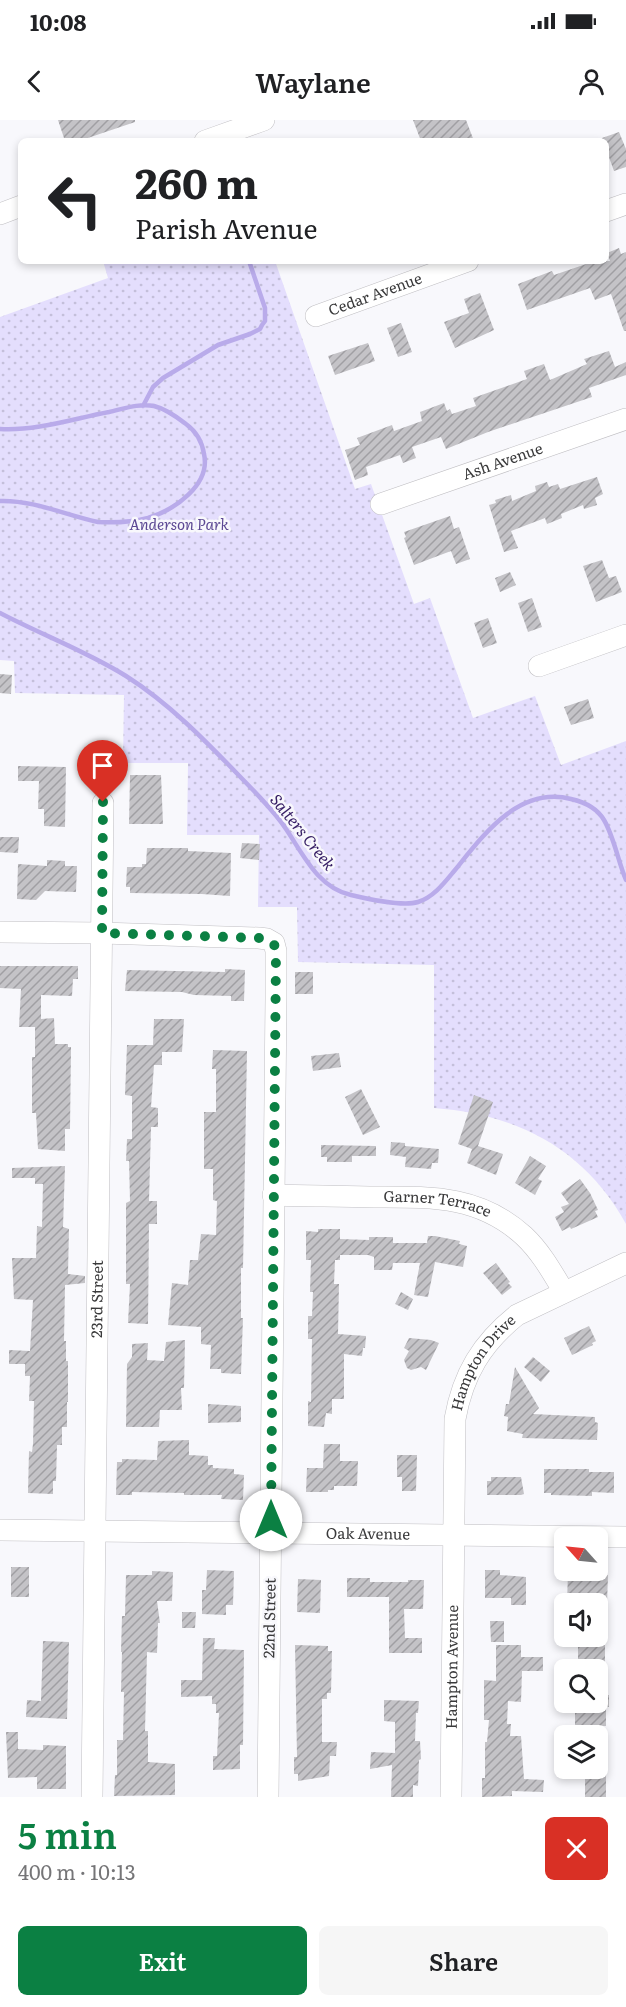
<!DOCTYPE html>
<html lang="en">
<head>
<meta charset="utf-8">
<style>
  :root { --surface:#fff; --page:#f6f6f6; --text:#202124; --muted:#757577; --accent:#0b8043 }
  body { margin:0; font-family:Literata,serif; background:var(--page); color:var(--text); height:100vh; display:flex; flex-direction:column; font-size:22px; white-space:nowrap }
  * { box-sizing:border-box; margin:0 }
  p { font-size:20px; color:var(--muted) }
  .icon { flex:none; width:33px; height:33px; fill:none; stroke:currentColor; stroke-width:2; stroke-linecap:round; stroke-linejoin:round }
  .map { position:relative; height:1677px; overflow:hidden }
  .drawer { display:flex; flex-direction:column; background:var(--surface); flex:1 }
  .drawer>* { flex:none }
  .top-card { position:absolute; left:18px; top:18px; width:591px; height:126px; border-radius:9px; box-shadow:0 3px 9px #0003; background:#fff; color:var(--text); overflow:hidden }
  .needle { width:39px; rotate:297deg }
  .controls { position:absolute; left:554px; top:1407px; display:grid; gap:12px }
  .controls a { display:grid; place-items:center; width:54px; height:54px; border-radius:9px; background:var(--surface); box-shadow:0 3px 9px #0003; font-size:30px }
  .pin { position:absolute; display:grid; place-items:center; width:51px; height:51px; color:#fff; margin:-62px -26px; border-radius:50% 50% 50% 0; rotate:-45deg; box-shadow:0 0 6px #0007 }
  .pin .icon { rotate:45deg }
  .me { position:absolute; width:66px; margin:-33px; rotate:0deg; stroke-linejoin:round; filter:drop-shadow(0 0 4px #0008) }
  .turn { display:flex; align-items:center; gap:21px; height:126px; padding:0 18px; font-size:27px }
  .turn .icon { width:78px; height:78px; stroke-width:2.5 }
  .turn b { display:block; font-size:42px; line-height:51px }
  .round { display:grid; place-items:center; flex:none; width:63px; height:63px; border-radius:9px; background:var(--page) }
  .summary { display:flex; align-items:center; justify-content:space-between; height:102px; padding:0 18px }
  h1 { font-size:36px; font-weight:600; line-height:45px; color:var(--accent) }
  .action { display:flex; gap:12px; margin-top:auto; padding:12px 18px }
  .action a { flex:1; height:69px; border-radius:9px; background:var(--accent); color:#fff; font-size:24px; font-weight:600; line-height:69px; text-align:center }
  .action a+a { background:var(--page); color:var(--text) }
  .status { display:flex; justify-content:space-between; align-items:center; height:42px; padding:0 30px; background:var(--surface); direction:ltr }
  .status svg { height:16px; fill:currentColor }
  header { display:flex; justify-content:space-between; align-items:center; height:78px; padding:0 18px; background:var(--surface); font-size:27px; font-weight:600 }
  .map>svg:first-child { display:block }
</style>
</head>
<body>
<div class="status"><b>10:08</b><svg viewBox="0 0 49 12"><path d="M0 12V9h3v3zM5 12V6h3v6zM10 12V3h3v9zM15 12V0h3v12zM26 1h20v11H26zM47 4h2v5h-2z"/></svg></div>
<header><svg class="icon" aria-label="back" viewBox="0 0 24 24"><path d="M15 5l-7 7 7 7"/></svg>Waylane<svg class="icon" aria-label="person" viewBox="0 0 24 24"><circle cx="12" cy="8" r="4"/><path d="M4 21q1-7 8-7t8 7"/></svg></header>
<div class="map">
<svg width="626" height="1677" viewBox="0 0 626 1677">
  <defs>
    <pattern id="grass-dots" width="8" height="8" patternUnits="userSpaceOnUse" patternTransform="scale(1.5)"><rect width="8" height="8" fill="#e4defd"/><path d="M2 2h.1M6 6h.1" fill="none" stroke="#c4bfda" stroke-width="1.8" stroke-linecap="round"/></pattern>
    <pattern id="building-hatch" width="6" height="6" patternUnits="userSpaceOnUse" patternTransform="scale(1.5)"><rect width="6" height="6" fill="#c4c3c7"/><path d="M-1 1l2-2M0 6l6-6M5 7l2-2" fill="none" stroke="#a09fa3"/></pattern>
  </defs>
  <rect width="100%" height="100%" fill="#f8f8fc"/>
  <path fill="url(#grass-dots)" d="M103,141H275L355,369L371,364L414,484L430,478L473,598L535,576L561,645L626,621V1104C585,1029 517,994 434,988V845L298,842L297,787H258L259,715H187L188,643H123L124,575L15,573L14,541L0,540V197L108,158Z"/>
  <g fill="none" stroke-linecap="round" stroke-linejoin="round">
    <path stroke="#b9abea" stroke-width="4.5" d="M143,286L153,267L163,258L218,225L250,214L260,209L262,205L265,201V188L249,141
      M0,309C37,311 72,299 109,292C123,289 139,283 154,286C166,289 177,297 186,304C197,312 202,321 204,334C211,365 174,390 148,398C132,402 115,403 98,402C65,395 34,380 0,381
      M0,493C42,515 86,531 126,556C175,587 214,630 254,671C265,683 277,695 286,709C303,734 318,768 351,775C368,779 402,787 418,782C434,777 445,762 455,750C484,714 519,666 571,679C584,682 597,688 604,700C614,717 618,741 626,760"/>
  </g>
  <path fill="url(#building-hatch)" d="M58,0H135V2L79,21H65Z
    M413,0H466L474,21H421Z
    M619,12L626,29V47L614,51L606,29V21H603L602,18Z
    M619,128L621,134L626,132V211H624L611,174L595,180L590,168L527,190L518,164L552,151L554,155L595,141H610L607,133Z
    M480,173L494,210L455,228L444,202L469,193L464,179Z
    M401,203L412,232L398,237L387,208Z
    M368,223L375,241L335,255L328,236Z
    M609,231L615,247L626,242V255L589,268L592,277L488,312L446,329L441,317L412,327L416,338L403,343L400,335L366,347L368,355L355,360L345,330L360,325L357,318L392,305L394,311L422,301L420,292L444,283L447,291L450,289L452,294L476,286L473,278L527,259L524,251L544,244L550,260L587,244L584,239Z
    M597,357L603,374L595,378L597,385L584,389L583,385L561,394L562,398L547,404L545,398L511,411L518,428L504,432L489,385L496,383L495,380L511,375L512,381L536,371L535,366L547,362L549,367L558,364L560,369Z
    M450,396L454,409L459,407L470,439L456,444L451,431L414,445L404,418L406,417L404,412Z
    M602,440L609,458L616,456L622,472L596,482L583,446Z
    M510,452L516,465L500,472L495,458Z
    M532,478L542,507L528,512L518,483Z
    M488,498L497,523L483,528L474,503Z
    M0,554L12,555L11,574L0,573Z
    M588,579L594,598L571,605L564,587Z
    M18,646L66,647L65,707L44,706V689H38L39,661H18Z
    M130,655H161L163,704H129Z
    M0,717H19L18,733L0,732Z
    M242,723L260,724L259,740L240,738Z
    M147,728H188V731L231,733L230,776L202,774L130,773V767H126L127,747H142V744H146Z
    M47,740L65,741V746H77L76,772L45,771L36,780L17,779L18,744L47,746Z
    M0,846H78V859H73L72,876L41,875V899L54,898L55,924H68V927H71L70,1009H65V1031L38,1029L36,993H32V937H35V907H19L21,869L0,868Z
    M225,849L245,850L244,881H231V876L194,875L182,872L125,871L127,850L225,852Z
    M295,852H313V874H295Z
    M154,899H184L182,932H162V945H154L151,987L158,988V1007H151L149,1081H157V1104H149L148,1204L128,1203L130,1164H126V1083L130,1081L129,1041H126L127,1019H132V976L125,975L127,925H153Z
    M213,930L247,931L243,1148H241V1198H243L241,1254L221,1253V1249H210L211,1225L201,1224V1207L168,1205L172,1163L188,1165L190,1140H198L201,1114L216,1115L217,1081L213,1080V1049H204V992H216V949H212Z
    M339,933L341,947L313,951L311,936Z
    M361,969L380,1007L363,1015L345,977Z
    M474,975L493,982L478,1026L503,1034L496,1055L467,1043L472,1029L458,1024Z
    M391,1022L405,1023V1026L439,1029L438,1043H432L431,1049L405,1047L406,1037L390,1035Z
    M321,1025L376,1026V1036H352V1042H327V1037H321Z
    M530,1036L546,1046L538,1059L542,1061L535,1075L515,1063Z
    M65,1046L63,1107L69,1109L68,1154L85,1156V1163L65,1165L64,1221H66V1241H68V1282H67V1307H62V1325H57L56,1361H53V1374L28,1373L29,1331L32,1332L33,1324L34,1281H29L30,1256H25V1244H9V1230L30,1231L33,1180L14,1179L12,1138H36L37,1106L42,1107L43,1064H35V1058H12V1048Z
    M580,1059L590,1073L598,1090L595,1091L598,1097L571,1109L570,1107L562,1111L555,1097L564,1092L561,1087L569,1084L561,1073Z
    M318,1109H340V1119L369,1120V1117H393V1123H427L428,1116H435L460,1121L459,1124L467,1126L463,1147L435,1142L428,1177L414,1175L420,1143H393L392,1150H374V1137L368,1135H340V1140H335L334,1164H339L338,1214L366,1216L365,1228H363L362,1236L344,1234V1279H332V1294L326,1293L324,1307L308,1306V1281L311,1282L312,1219H308V1196H312L313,1172H310L311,1140H306V1111L318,1112Z
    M496,1143L510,1162L508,1163L512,1167L502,1175L483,1153Z
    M401,1172L413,1179L408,1190L395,1184Z
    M589,1206L596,1221L592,1223L593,1225L572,1235L564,1218Z
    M409,1218L431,1220L439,1223L426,1250L421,1247L411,1250L407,1248L404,1240L409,1231L404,1228Z
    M185,1220L184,1268H181L182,1290H160L159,1307H126L127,1244L132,1237V1224L148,1223L147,1240L164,1241L166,1222Z
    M533,1237L550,1251L541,1262L524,1247Z
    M515,1247L539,1288L533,1294L595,1297V1302L598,1303L597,1320L522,1318L523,1314L507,1311L508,1297L504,1296L506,1284H509Z
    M208,1284L241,1286V1302L208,1303Z
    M189,1320V1335L208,1336V1345H213V1348L234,1349V1354L244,1355L243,1380L221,1379L222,1375H184V1373L132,1372V1375H116L117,1342H122V1339L157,1340L158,1321Z
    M324,1324H340V1341H358L357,1366H334V1370H328V1372H306L307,1348H323Z
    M397,1335H417L416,1371H402V1357H397Z
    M544,1349H589V1352H614V1373L592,1372V1376L551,1375V1373H544Z
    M491,1357H521L524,1374L521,1375H487V1361H491Z
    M11,1447H29V1477H11Z
    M207,1450L234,1451L233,1485H226V1495L202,1494V1470H206Z
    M485,1450H500V1455L526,1457V1485H511V1478H485Z
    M152,1451L173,1452L172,1481H157L160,1503H158L157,1533L147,1532L145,1611H148V1642L175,1644V1675L114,1676L115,1655H117V1620H123L124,1572H121L122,1532H121L122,1496H125L126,1455H152Z
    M568,1451L608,1455L607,1484H567Z
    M347,1458H370V1462H408V1460H424L423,1489H404L405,1518H422V1533H389V1477H347Z
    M298,1459L321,1460L320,1493L297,1492Z
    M182,1492H196L195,1508H182Z
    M490,1501H504V1522H491Z
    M203,1518H215L214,1529L244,1530L243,1625H240V1649L213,1650V1636H217L219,1593H216V1584H212V1576L181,1577V1560H202Z
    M43,1521L69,1522L67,1599L26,1597L27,1580L41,1581Z
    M295,1525L328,1526V1531H332L331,1573H327V1579H322V1622H337L336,1636H330L329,1656L298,1661V1654H294V1637H297Z
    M496,1525H521V1537H543V1551H522L521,1582L508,1581L507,1604H511L510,1616H521L524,1659L544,1660L543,1672L512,1671V1676L482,1677V1658H485V1622H487L489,1600H484V1560L496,1561Z
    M578,1525H605V1542H578Z
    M597,1575H609V1587H606V1606H575V1592H577L578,1582H597Z
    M384,1580L419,1581L418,1593H416L415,1621H420L421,1639L419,1640L418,1666L413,1665V1677H391L392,1645L370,1649L371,1632L395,1633V1602L384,1601Z
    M6,1612H18V1629L43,1630V1625L66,1626V1669H37V1657L8,1658Z
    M585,1648H606V1677H585Z"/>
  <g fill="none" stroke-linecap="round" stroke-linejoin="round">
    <defs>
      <g id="minor">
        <path d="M205,21L264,0"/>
        <path d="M606,91L626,84"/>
        <path d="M0,94L21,86"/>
        <path id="s1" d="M316,196L468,141"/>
        <path id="s2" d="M381,384L626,299"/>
        <path d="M539,546L626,515"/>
        <path d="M0,812L102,813L259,818L267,819L274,823L276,831V878L268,1677"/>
        <path id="s3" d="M273,1075C307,1076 340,1076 374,1077C431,1077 479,1075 524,1116C541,1132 552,1152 564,1172"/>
        <path id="s4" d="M0,1410L626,1417"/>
        <path id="s5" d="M92,1677L103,683"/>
        <path id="s6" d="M451,1677L455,1299C463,1254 482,1223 517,1195L626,1143"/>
      </g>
    </defs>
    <use href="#minor" stroke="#c0bfc3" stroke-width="22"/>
    <use href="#minor" stroke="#fff" stroke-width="21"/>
  </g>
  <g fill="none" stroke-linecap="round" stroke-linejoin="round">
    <path stroke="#0b8043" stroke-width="10" stroke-dasharray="0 18" d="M103,682L102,813L259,818L267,819L274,824L276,831L271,1400"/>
  </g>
  <g text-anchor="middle" stroke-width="5" stroke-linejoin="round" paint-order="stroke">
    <g font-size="15" fill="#3a3a3b" stroke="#f8f8fc">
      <text dy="5" stroke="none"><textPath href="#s1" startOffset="63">Cedar Avenue</textPath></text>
      <text dy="5" stroke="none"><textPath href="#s2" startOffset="129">Ash Avenue</textPath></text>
      <text dy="5" stroke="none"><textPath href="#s3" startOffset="165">Garner Terrace</textPath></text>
      <text dy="5" stroke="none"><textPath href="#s5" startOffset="498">23rd Street</textPath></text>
      <text dy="5" stroke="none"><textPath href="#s6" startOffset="442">Hampton Drive</textPath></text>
      <text dy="5" stroke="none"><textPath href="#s4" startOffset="368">Oak Avenue</textPath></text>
      <text transform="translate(270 1498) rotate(-89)" y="5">22nd Street</text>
      <text dy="5" stroke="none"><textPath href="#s6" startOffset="130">Hampton Avenue</textPath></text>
    </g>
    <g font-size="15" font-style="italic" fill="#5c4893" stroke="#f8f8fc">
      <text x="179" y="410">Anderson Park</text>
    </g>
    <g font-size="16" font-style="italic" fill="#361e65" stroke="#f8f8fc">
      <text transform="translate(303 712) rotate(51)" y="6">Salters Creek</text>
    </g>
  </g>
</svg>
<div class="controls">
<a><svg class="needle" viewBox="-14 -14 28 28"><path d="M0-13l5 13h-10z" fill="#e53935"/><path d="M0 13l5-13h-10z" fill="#757577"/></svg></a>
<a><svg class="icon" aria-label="sound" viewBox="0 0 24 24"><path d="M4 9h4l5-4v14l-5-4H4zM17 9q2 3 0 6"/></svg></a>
<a><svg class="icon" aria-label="search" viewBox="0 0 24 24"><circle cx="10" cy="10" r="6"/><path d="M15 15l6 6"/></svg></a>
<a><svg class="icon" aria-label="layers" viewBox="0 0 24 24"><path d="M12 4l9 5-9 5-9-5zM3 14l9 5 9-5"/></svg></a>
</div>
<div class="pin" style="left:103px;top:682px;background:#d93025"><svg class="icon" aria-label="arrive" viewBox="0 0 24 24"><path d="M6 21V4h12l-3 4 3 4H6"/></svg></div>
<svg class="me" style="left:271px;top:1400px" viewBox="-20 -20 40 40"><circle r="19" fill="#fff"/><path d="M0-13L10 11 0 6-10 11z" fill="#0b8043"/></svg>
<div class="top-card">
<div class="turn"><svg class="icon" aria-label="left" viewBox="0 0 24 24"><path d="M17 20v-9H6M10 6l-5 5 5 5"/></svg><div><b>260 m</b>Parish Avenue</div></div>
</div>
</div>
<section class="drawer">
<div class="summary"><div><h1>5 min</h1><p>400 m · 10:13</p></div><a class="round" style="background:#d93025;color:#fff"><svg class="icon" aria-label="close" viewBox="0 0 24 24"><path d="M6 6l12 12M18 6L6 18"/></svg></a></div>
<div class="action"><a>Exit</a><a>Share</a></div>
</section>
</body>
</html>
